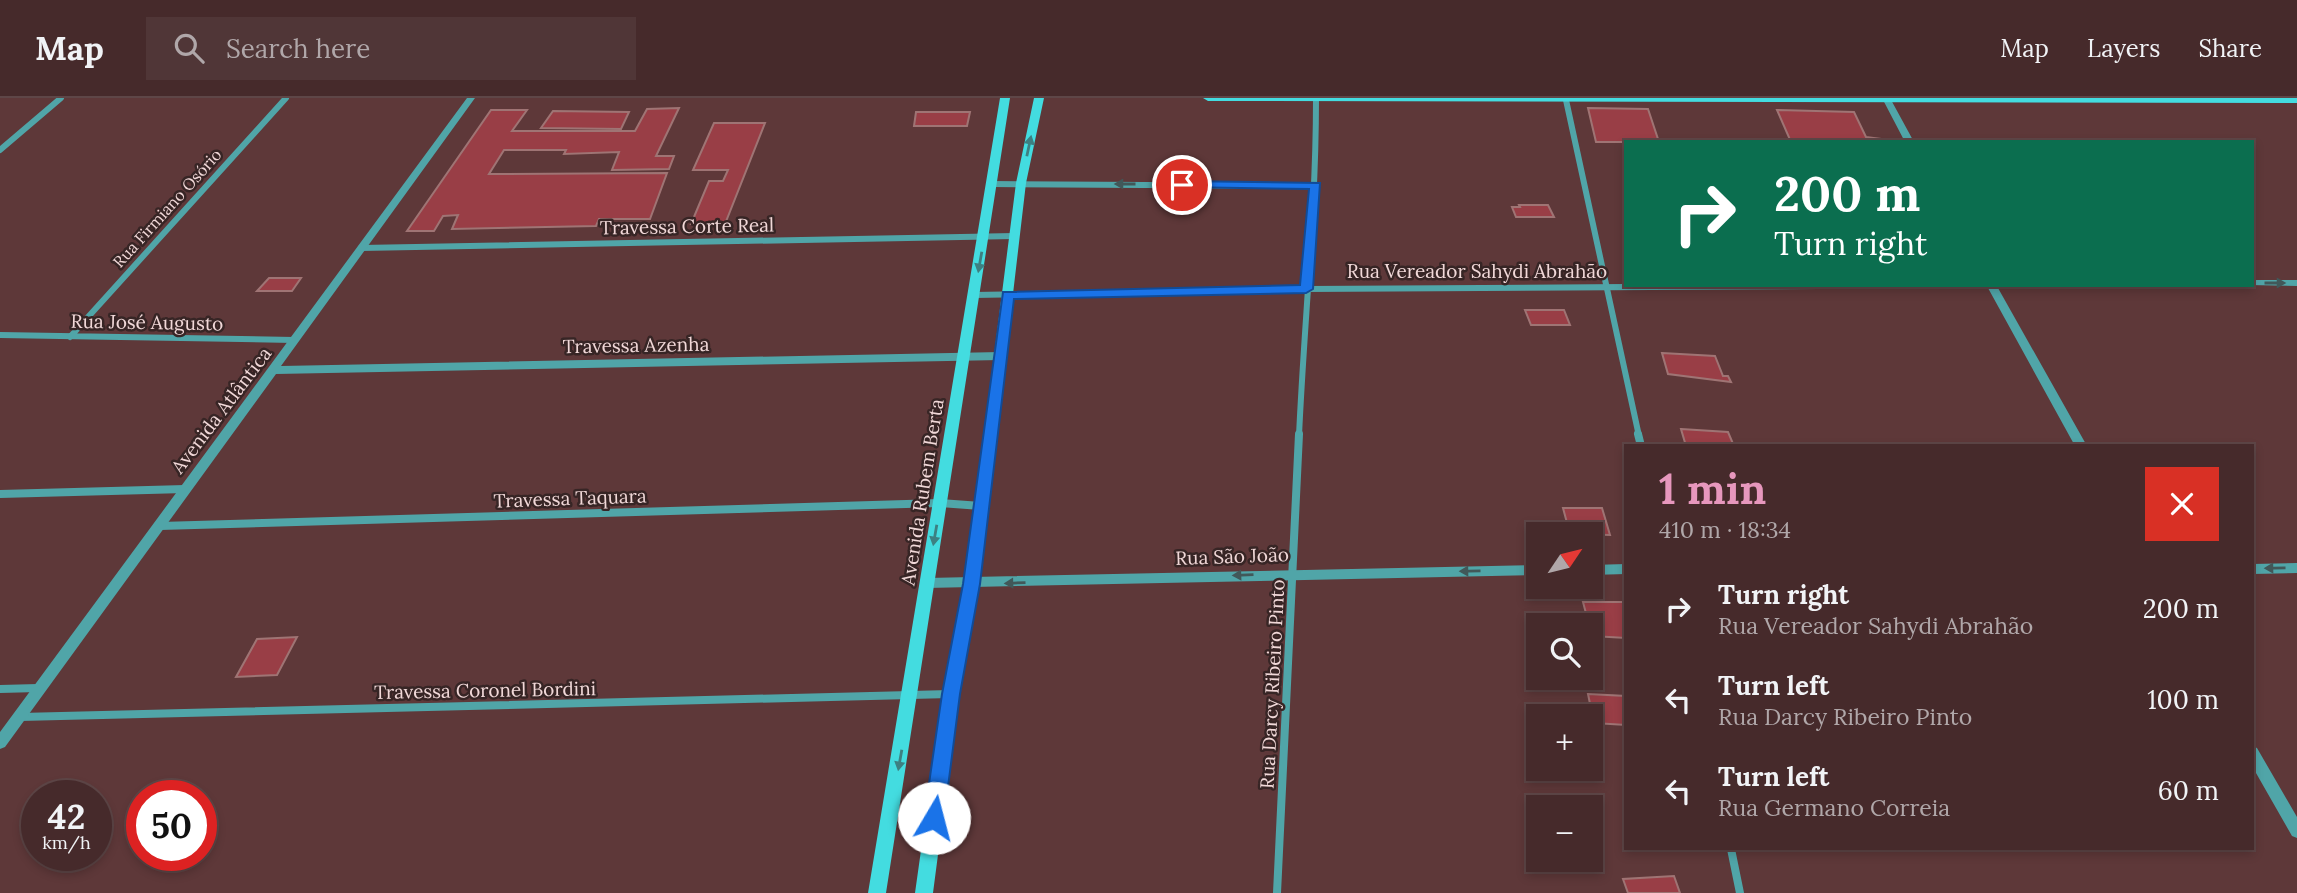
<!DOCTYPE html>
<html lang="en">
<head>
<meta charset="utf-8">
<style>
  :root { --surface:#462a2b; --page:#503637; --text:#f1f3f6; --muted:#b0a7a9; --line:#5e4647; --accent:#e797bd }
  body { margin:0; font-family:Lora,serif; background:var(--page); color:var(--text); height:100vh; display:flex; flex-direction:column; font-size:26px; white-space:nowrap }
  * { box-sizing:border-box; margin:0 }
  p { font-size:23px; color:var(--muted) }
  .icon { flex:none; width:38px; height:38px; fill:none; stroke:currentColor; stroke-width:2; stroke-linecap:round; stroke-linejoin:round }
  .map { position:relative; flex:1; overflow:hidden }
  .details { position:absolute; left:1624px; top:346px; width:630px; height:406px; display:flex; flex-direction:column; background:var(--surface); border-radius:0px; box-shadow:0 4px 10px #0003,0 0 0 2px var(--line) }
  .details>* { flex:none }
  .hud { position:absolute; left:1624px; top:42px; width:630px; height:147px; border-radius:0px; box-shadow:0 4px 10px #0003,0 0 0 2px var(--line); background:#0b6e4f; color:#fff; overflow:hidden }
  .needle { width:46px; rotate:55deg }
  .tools { position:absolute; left:1526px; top:424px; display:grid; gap:14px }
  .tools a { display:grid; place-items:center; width:77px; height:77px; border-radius:0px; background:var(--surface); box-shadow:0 4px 10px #0003,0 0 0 2px var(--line); font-size:35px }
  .speed { position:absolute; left:21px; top:682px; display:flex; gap:14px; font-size:35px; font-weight:700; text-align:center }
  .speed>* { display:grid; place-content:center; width:91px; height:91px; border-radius:50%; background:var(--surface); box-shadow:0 4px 10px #0003,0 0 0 2px var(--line); line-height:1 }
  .speed small { font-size:18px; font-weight:400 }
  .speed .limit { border:10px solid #d22; background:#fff; color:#111 }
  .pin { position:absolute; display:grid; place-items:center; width:60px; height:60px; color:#fff; margin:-30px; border:4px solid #fff; border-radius:50%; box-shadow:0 2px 7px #0007 }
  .me { position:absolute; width:77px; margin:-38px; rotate:8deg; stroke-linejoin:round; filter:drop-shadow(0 0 5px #0008) }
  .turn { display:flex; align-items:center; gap:24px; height:147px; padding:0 35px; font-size:32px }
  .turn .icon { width:91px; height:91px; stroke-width:2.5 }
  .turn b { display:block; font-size:49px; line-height:60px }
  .round { display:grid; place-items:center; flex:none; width:74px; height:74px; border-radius:0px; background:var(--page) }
  .overview { display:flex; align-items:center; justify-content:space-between; height:119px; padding:0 35px }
  h1 { font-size:42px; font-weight:700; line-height:52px; color:var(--accent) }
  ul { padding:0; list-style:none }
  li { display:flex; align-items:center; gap:21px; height:91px; padding:0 35px }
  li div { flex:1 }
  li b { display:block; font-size:26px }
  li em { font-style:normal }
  header { display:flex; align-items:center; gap:42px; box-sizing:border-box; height:98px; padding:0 35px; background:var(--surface); border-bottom:2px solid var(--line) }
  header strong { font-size:33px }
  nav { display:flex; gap:38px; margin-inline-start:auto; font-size:24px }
  .search { width:490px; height:63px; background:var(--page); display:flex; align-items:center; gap:18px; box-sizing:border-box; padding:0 24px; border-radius:0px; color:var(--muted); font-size:26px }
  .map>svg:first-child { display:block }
</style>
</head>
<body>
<header>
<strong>Map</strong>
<div class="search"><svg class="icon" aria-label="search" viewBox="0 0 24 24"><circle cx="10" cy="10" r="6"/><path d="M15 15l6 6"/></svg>Search here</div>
<nav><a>Map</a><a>Layers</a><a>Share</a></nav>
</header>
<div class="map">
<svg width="2297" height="795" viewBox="0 0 2297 795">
  <rect width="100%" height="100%" fill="#5e3839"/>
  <path fill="#993e46" stroke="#9f7474" stroke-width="2" d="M679,10L656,58H674L669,71L612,72L619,54L564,56L566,52H504L489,76L667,75L650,121H599L596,128L452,131L458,117L443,118L434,133H407L491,12H527L512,33H635L647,11Z
    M1588,10L1648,11L1659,44H1596Z
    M1777,12L1854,14L1866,39L1881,41L1883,44H1791Z
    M553,13L629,14L621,31L541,30Z
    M916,14H970L967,28H914Z
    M714,25H765L725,126H691L709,83H723L728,72H693Z
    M1519,107H1548L1554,119H1516L1512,109H1520Z
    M269,180H301L292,193H257Z
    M1525,212H1564L1570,227H1531Z
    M1662,255L1715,258L1723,278H1728L1731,284L1668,276Z
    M1681,331L1728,334L1734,348H1686Z
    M1563,410H1602L1610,437L1570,436Z
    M1583,504H1626V540L1592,538Z
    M297,539L277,577L236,579L257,541Z
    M1588,596L1626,598V627L1594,625Z
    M1674,778L1680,795H1628L1623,781Z"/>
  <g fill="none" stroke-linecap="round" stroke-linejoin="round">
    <path stroke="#50a5a8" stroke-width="6" d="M1566,2L1639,338
      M0,52L61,0
      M991,86L1316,88
      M361,150L1014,138
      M0,237L294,242
      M70,239L286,0
      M1299,338C1304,226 1316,114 1316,1"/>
    <path stroke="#50a5a8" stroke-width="8" d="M1638,336L1641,348
      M0,396L185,391
      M160,428L940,405L981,408
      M0,591L38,590
      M20,619L950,596
      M1731,751L1740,795
      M1277,795L1299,336"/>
    <path fill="#50a5a8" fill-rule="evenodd" d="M467,0H475L281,268L1001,254L1006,258L1001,262L276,276L5,649L0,651V634Z
      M1882,0H1890L1914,44H1905Z
      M2252,182H2297V188L2248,187H2252Z
      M1626,186L2027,187L2022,190H1998L2087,348H2075L1988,190L1306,194L974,200L969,197L974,194L1306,188Z
      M2297,465V475L2252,476V466Z
      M1626,466V476L1591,477V467Z
      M1538,467V477L927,490L922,489L920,485L922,481L927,480Z
      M2252,648L2257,650L2297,719V740L2292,738L2252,668Z"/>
    <path fill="#43dce0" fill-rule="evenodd" d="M1000,0H1010L886,795H868Z
      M1034,0H1044L1026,85L979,486L959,596L933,795H915L943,596L965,486L1016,85Z
      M1203,0H2297V5L1208,3Z"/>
  </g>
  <defs><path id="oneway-solid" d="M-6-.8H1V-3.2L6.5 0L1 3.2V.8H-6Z" transform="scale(1.75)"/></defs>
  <g fill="#3d8082">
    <use href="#oneway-solid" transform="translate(1029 48) rotate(-78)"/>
    <use href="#oneway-solid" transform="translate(980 164) rotate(100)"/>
    <use href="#oneway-solid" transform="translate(935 437) rotate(100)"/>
    <use href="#oneway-solid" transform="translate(900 662) rotate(100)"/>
  </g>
  <g fill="#415859">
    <use href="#oneway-solid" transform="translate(1125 86) rotate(-180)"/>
    <use href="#oneway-solid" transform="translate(2275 185)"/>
    <use href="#oneway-solid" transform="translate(2275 470) rotate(179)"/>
    <use href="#oneway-solid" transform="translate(1470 473) rotate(179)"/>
    <use href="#oneway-solid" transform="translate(1243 477) rotate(178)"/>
    <use href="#oneway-solid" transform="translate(1015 485) rotate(178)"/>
  </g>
  <path fill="#1a73e8" stroke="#114b97" stroke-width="2" d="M1182,83L1320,85L1313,191L1306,195L1014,201L980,486L960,596L944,720L941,727L934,729L927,727L924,720L942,596L963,486L1003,194L1300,187L1309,91L1178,89V84Z"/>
  <g text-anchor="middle" stroke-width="5" stroke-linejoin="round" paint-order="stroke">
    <g font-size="16" fill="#f1d8d8" stroke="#372525">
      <text transform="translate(167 110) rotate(-48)" y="6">Rua Firmiano Osório</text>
    </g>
    <g font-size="19" fill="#f1d8d8" stroke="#372525">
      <text transform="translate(687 128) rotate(-1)" y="7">Travessa Corte Real</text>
      <text x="1477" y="180">Rua Vereador Sahydi Abrahão</text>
      <text transform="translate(147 224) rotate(1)" y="7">Rua José Augusto</text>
      <text transform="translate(636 247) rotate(-1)" y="7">Travessa Azenha</text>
      <text transform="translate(221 312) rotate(-53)" y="7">Avenida Atlântica</text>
      <text transform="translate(922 394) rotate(-81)" y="7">Avenida Rubem Berta</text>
      <text transform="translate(570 400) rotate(-2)" y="7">Travessa Taquara</text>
      <text transform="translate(1232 458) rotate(-2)" y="7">Rua São João</text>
      <text transform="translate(1272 586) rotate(-87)" y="7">Rua Darcy Ribeiro Pinto</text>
      <text transform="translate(485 592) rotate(-1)" y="7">Travessa Coronel Bordini</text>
    </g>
  </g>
</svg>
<div class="tools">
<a><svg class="needle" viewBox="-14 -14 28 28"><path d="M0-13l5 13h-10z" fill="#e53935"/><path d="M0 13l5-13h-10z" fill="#b0a7a9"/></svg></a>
<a><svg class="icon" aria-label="search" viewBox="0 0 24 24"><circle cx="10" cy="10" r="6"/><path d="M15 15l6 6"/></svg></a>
<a>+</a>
<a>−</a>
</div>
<div class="speed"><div>42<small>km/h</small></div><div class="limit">50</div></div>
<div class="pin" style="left:1182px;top:87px;background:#d93025"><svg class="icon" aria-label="arrive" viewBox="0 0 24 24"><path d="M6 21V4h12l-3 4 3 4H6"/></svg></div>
<svg class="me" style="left:934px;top:720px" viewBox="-20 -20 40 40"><circle r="19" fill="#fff"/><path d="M0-13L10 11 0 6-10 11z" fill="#1a73e8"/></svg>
<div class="hud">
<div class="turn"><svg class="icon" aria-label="right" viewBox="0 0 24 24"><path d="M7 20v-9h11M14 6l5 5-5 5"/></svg><div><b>200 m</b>Turn right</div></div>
</div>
<section class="details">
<div class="overview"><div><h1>1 min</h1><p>410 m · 18:34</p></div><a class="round" style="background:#d93025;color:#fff"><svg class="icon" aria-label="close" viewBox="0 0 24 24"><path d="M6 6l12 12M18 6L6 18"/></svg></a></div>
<ul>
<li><svg class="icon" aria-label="right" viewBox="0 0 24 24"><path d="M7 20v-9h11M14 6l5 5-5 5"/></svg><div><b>Turn right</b><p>Rua Vereador Sahydi Abrahão</p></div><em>200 m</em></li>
<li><svg class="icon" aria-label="left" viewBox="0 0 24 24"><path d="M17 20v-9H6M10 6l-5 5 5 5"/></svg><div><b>Turn left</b><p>Rua Darcy Ribeiro Pinto</p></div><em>100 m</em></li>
<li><svg class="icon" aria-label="left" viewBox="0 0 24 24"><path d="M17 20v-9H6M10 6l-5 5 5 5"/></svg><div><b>Turn left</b><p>Rua Germano Correia</p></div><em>60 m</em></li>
</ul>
</section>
</div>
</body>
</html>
